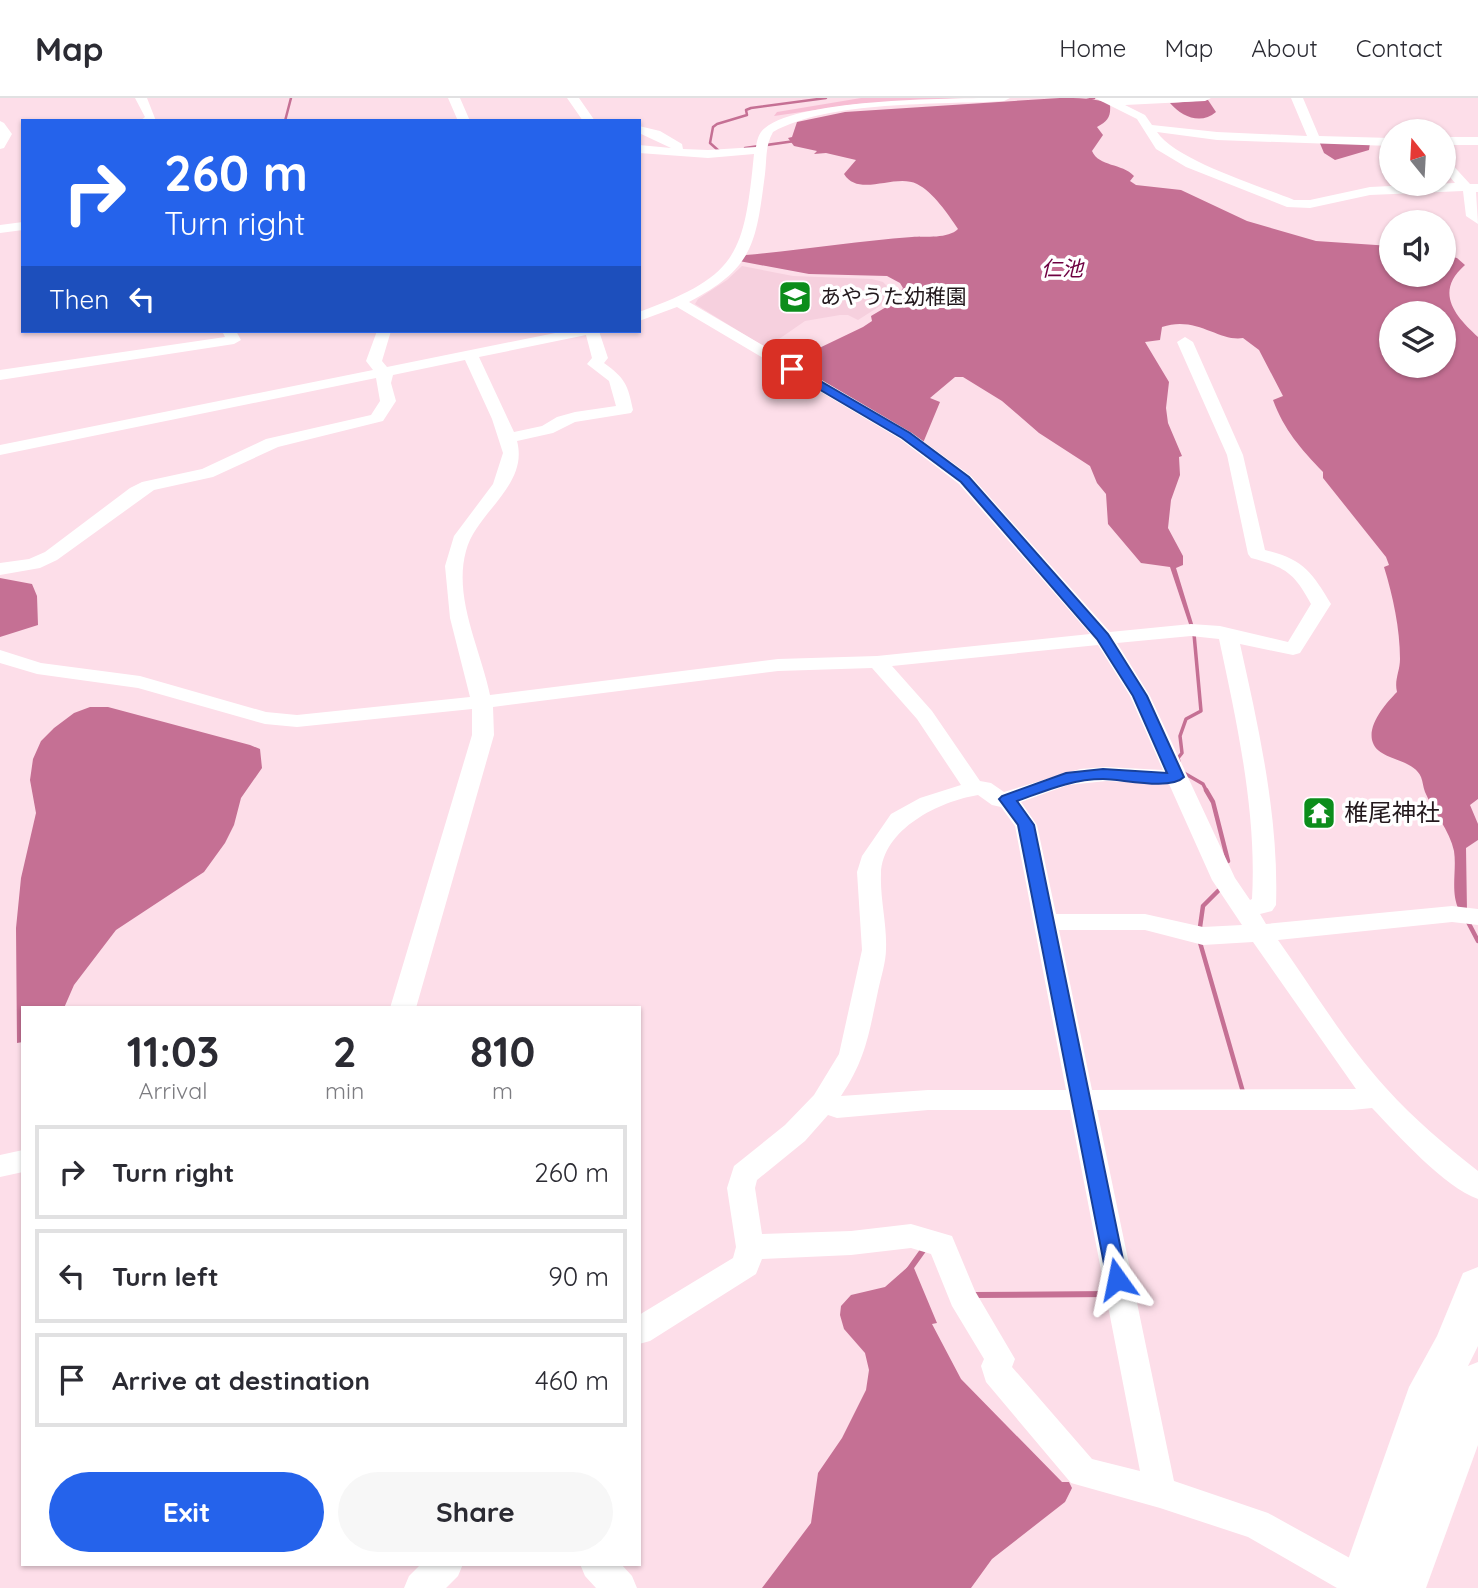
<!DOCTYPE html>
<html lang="en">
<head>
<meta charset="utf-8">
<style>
  :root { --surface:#fff; --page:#f7f7f7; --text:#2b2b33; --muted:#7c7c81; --line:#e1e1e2; --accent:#2563eb }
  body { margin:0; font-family:Quicksand,"Noto Sans JP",sans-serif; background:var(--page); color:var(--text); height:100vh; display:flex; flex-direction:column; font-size:26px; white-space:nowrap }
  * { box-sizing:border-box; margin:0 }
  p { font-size:23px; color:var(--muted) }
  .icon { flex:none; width:38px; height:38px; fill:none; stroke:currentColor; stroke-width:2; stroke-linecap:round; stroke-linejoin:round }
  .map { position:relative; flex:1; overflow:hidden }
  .panel { position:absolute; left:21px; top:908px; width:620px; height:560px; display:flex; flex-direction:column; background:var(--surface); border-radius:0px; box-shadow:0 2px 5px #0004 }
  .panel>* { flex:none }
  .top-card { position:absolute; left:21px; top:21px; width:620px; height:214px; border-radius:0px; box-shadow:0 2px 5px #0004; background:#2563eb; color:#fff; overflow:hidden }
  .needle { width:46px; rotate:342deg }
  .controls { position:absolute; left:1379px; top:21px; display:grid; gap:14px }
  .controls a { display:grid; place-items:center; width:77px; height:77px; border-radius:50%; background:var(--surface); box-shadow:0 2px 5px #0004; font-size:35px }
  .pin { position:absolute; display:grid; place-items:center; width:60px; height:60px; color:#fff; margin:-30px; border-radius:14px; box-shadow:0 4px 10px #0006 }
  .me { position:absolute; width:77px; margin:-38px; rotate:348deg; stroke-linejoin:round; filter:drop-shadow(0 0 5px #0008) }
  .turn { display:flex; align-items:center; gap:24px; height:147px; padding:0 28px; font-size:32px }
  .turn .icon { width:91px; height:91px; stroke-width:2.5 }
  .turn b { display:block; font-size:49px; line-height:60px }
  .then { display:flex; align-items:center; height:66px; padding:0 28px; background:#0003; gap:14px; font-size:26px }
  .eta { display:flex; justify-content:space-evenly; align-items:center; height:119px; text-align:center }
  .eta b { font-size:42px; font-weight:800; line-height:49px }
  .button { display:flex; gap:14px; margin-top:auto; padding:14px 28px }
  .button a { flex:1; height:80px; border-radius:42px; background:var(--accent); color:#fff; font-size:28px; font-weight:800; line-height:80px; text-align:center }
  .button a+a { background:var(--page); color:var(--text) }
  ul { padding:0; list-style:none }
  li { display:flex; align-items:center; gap:21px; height:94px; margin:0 14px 10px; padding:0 14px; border:4px solid var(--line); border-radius:0px }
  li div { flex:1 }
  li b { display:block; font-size:26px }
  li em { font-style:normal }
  header { display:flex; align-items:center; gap:42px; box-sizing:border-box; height:98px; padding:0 35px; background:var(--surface); border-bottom:2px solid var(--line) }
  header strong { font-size:33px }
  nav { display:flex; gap:38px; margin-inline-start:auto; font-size:24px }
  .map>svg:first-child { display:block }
</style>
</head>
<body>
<header>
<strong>Map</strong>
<nav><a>Home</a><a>Map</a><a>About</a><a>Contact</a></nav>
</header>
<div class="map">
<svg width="1478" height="1490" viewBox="0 0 1478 1490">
  <rect width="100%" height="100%" fill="#fddee9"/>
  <path fill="#f6d0de" d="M742,168L793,178L872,181L883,184L893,194L891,201L858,222L848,217H840L805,223L766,250L695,206L698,201L727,182Z"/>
  <path fill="#f7bed4" d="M861,0H965L857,6L774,18L777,14Z"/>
  <path fill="#c57094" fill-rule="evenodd" d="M1060,0C1076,0 1097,0 1110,6C1111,19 1108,23 1097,29L1103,37L1092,53C1099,69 1122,65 1134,78L1130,83L1136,87L1181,92L1247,123L1316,143L1391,148V177H1444V157L1457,160L1465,167C1434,194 1455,218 1478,239V701L1470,707L1478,726V742L1466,750L1467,813L1459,812C1450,794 1457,772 1454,753C1450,733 1433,713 1425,694C1423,689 1423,684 1421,679C1413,660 1380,663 1373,645C1366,628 1386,605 1397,594C1394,582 1400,573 1400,561C1400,531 1393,498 1384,469L1389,467L1386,459L1323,380V374C1301,351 1284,332 1273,302L1283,298L1259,252L1243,240C1219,244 1196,217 1162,229L1160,242L1145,244L1169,284L1166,310L1168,325L1182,358L1179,359L1180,377L1171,402L1168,430L1183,458V467L1176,470L1194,529H1190L1170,469L1141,465L1108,426L1106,396L1097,385L1090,368L1039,335L1002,303L963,279H955L930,300L940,304L923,345L790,264L863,229L872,223L871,218L893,205L903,190L900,185L887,178L809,176L739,163L746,157C802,152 856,143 912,139C926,138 948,141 958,131C948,116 933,94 917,86C895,75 859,100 844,76L856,62L826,55L814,56L817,53L794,48L788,40L792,39L797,24L845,14ZM1391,215H1444V268H1391Z
    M1208,2L1216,14C1201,27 1182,19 1170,5Z
    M1319,43L1370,45L1369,52L1335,62L1324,55Z
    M0,480L32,486L37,498L38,527L0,539Z
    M90,609H108L250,647L260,651L262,670L241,700L234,727L225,745L204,774L116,832L74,887L64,910H23V944L17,945L16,830L21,780L36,715L30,682L33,661L41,643L54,630L74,615Z
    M910,1167L914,1170L937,1225L932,1226L961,1281L1062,1384H1069L1072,1390L1065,1404L992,1461L971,1490H762L811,1425L818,1375L842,1340L866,1292L869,1272L865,1255L844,1231L840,1217L841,1208L851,1197L885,1189Z"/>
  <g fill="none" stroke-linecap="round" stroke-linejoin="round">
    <path stroke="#c57094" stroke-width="2.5" d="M1087,2L1094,0
      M285,23L291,0
      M745,50L795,43
      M719,53L710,45L713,29L717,26L747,17L746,12L751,10L826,0"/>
    <path stroke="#c57094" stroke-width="3.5" d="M1179,664L1178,660L1182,655L1180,638L1186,621L1201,613L1194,536
      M1184,675L1203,686L1207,694"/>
    <path stroke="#c57094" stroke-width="4.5" d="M1206,692L1213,704L1228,763
      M1467,822L1478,843
      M1200,829L1203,808L1218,793
      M1199,841L1243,994"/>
    <path stroke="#c57094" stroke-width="6" d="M909,1172L924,1151
      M973,1197L1111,1196"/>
    <path fill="#fff" fill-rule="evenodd" d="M135,0H147L156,23H140L145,19Z
      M448,0H460L470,23H458Z
      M567,0H579L595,23H583Z
      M1010,0L1004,3C938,7 830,2 773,34C765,48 767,61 765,76C756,145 754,170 689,204L912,335L971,378L1110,534L1191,526L1220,528L1288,544L1311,506C1294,474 1285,469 1251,460L1248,456L1227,357L1177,244L1185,239L1193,244L1243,357L1265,452C1303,461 1312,474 1331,506L1300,555L1293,557L1240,546C1259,631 1279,720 1276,807L1272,813L1260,816L1266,826L1452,808L1478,811V827L1452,824L1278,842C1313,891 1345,945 1386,990C1414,1021 1445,1047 1478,1073V1101C1444,1089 1398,1037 1372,1010L1352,1012H1097L1174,1383L1268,1415L1377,1475L1381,1490H1337L1248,1439L1160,1410L1071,1385L986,1284L981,1268L984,1261L952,1208L931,1156L911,1150L851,1157L762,1161L756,1176L650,1243L639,1246V1217L733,1160L736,1149L727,1090L734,1068L785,1027L814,997L839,956L862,852L857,774L862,758L891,716L920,700L961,687L917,621L872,570L778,573L493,609L494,637L416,910H390L472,637V611L297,629L265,626L138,590L37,576L0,565V552L41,565L140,578L266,614L297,617L470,599L450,520L445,468L454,438L493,386L503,355L492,321L465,262L393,277L391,285L396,303L383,323L278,349L213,379L154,392L57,462L40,470L0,477V465L29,461L45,454L130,390L142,384L202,371L266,341L371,317L380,303L376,280L0,357V347L373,272L366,263L377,233H391L382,263L387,269L565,233H599L608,260L604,265C625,280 628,287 633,312L631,315L575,324L553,335L517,343C529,388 476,414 466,453C453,500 481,552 490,597L778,561L877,558L1090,536L959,386L900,341L677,209L639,223V214C738,178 744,157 754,56L708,60L639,55V47L671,50L639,35V28L660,33L682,46L683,51L708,52L756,49C757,42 759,34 765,30C801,0 959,0 1010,0ZM586,237L592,260L587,266L609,283L616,308L575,314L557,319L542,328L514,334L479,259ZM1191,538L1219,541C1237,625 1257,715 1252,801L1250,802L1235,780L1150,598L1117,545ZM1098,547L1130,598L1163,672L1106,669L1080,671L1004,694L991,685L980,683L932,613L892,568ZM1106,683L1169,686L1212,782L1242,827L1203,829L1145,816H1056L1037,727L1021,704L1068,687ZM978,697L992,707L1001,709L1015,728L1066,992H928L841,998C866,961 869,935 878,893C881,879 886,864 886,851C887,826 880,801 881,776C882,731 940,703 978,697ZM1059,832H1145L1203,847L1253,844L1356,991L1092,992ZM928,1012H1070L1140,1373L1092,1361L1012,1269L1015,1261L975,1193L952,1138L911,1126L851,1133L762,1136L755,1090L757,1082L805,1043L828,1017L837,1020Z
      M1095,0H1211L1205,3L1125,7L1145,17L1152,27L1217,34L1307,38L1291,0H1303L1319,38L1391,40V48L1217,42L1157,34C1175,62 1260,88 1294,102H1310L1370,89L1455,85L1444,72V61L1448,62L1470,86H1478V94H1476L1478,126L1466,118L1463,93L1370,97L1310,110L1287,109L1186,69L1156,51L1137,21Z
      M0,23L4,25L12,36L4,50L0,51Z
      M1444,39H1478V47H1444Z
      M23,124V132L0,135V127Z
      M222,233H236L241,242L234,246L0,282V272L225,239Z
      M23,1052V1074L0,1079V1057Z
      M421,1466H463L458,1478L446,1490H404L409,1478Z
      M580,1466H621L632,1478L637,1490H596L585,1478Z"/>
    <path fill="#fff" fill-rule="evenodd" d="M1478,1169V1248L1468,1268L1478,1264V1347L1426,1490H1338L1409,1289L1437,1238L1463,1175Z"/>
  </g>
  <path fill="#2563eb" stroke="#184099" stroke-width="2" d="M788,269H796L910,335L969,379L1108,536L1147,598L1184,679C1170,693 1122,681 1103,681C1072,681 1045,693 1017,703L1034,727L1127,1181L1124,1188L1117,1190L1110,1188L1107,1181L1018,727L999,701L1002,698L1066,675L1103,671L1167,675L1133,598L1097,541L961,384L902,340L788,273Z"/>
  <defs>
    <symbol id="school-square" viewBox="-11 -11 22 22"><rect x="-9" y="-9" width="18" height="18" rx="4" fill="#0c8d1b" stroke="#fff"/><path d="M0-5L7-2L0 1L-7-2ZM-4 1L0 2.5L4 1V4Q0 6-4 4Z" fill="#fff"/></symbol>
    <symbol id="temple-square" viewBox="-11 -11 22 22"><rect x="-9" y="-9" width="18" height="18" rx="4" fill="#0c8d1b" stroke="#fff"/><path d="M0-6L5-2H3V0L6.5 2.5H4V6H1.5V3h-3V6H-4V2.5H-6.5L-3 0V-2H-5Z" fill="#fff"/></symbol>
  </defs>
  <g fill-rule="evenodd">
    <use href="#school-square" x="776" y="180" width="38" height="38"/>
    <use href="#temple-square" x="1300" y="696" width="38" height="38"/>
  </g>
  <g text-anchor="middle" stroke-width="7" stroke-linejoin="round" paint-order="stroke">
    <g font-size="21" font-style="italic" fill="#6e0041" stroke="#fff">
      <text x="1062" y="178">仁池</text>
    </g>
    <g font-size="21" fill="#23191d" stroke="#fff" text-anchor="start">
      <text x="820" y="206">あやうた幼稚園</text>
    </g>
    <g font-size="24" fill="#23191d" stroke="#fff" text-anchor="start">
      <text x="1344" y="723">椎尾神社</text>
    </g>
  </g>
</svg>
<div class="controls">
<a><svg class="needle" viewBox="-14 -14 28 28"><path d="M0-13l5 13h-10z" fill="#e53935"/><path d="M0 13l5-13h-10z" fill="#7c7c81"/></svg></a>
<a><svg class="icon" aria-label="sound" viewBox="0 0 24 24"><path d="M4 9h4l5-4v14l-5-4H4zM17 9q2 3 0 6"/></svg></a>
<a><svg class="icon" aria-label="layers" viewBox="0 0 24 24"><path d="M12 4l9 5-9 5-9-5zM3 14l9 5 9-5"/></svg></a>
</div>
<div class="pin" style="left:792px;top:271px;background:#d93025"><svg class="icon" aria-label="arrive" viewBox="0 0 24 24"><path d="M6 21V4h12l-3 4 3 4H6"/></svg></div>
<svg class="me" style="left:1117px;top:1181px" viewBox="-20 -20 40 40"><path d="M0-17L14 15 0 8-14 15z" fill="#2563eb" stroke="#fff" stroke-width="4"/></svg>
<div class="top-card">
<div class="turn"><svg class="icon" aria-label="right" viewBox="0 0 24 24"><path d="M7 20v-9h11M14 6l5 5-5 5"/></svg><div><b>260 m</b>Turn right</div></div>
<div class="then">Then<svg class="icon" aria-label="left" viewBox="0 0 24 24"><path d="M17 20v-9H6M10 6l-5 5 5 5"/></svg></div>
</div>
<section class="panel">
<div class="eta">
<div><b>11:03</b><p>Arrival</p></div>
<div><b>2</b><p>min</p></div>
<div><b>810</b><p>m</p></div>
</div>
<ul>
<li><svg class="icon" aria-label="right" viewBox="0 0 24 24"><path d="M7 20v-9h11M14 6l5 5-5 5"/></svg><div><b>Turn right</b></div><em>260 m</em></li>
<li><svg class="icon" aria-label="left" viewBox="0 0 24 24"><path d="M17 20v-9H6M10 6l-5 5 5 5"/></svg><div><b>Turn left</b></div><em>90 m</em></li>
<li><svg class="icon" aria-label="arrive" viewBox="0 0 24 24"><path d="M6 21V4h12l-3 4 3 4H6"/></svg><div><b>Arrive at destination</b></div><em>460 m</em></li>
</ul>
<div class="button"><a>Exit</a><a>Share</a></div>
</section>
</div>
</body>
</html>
